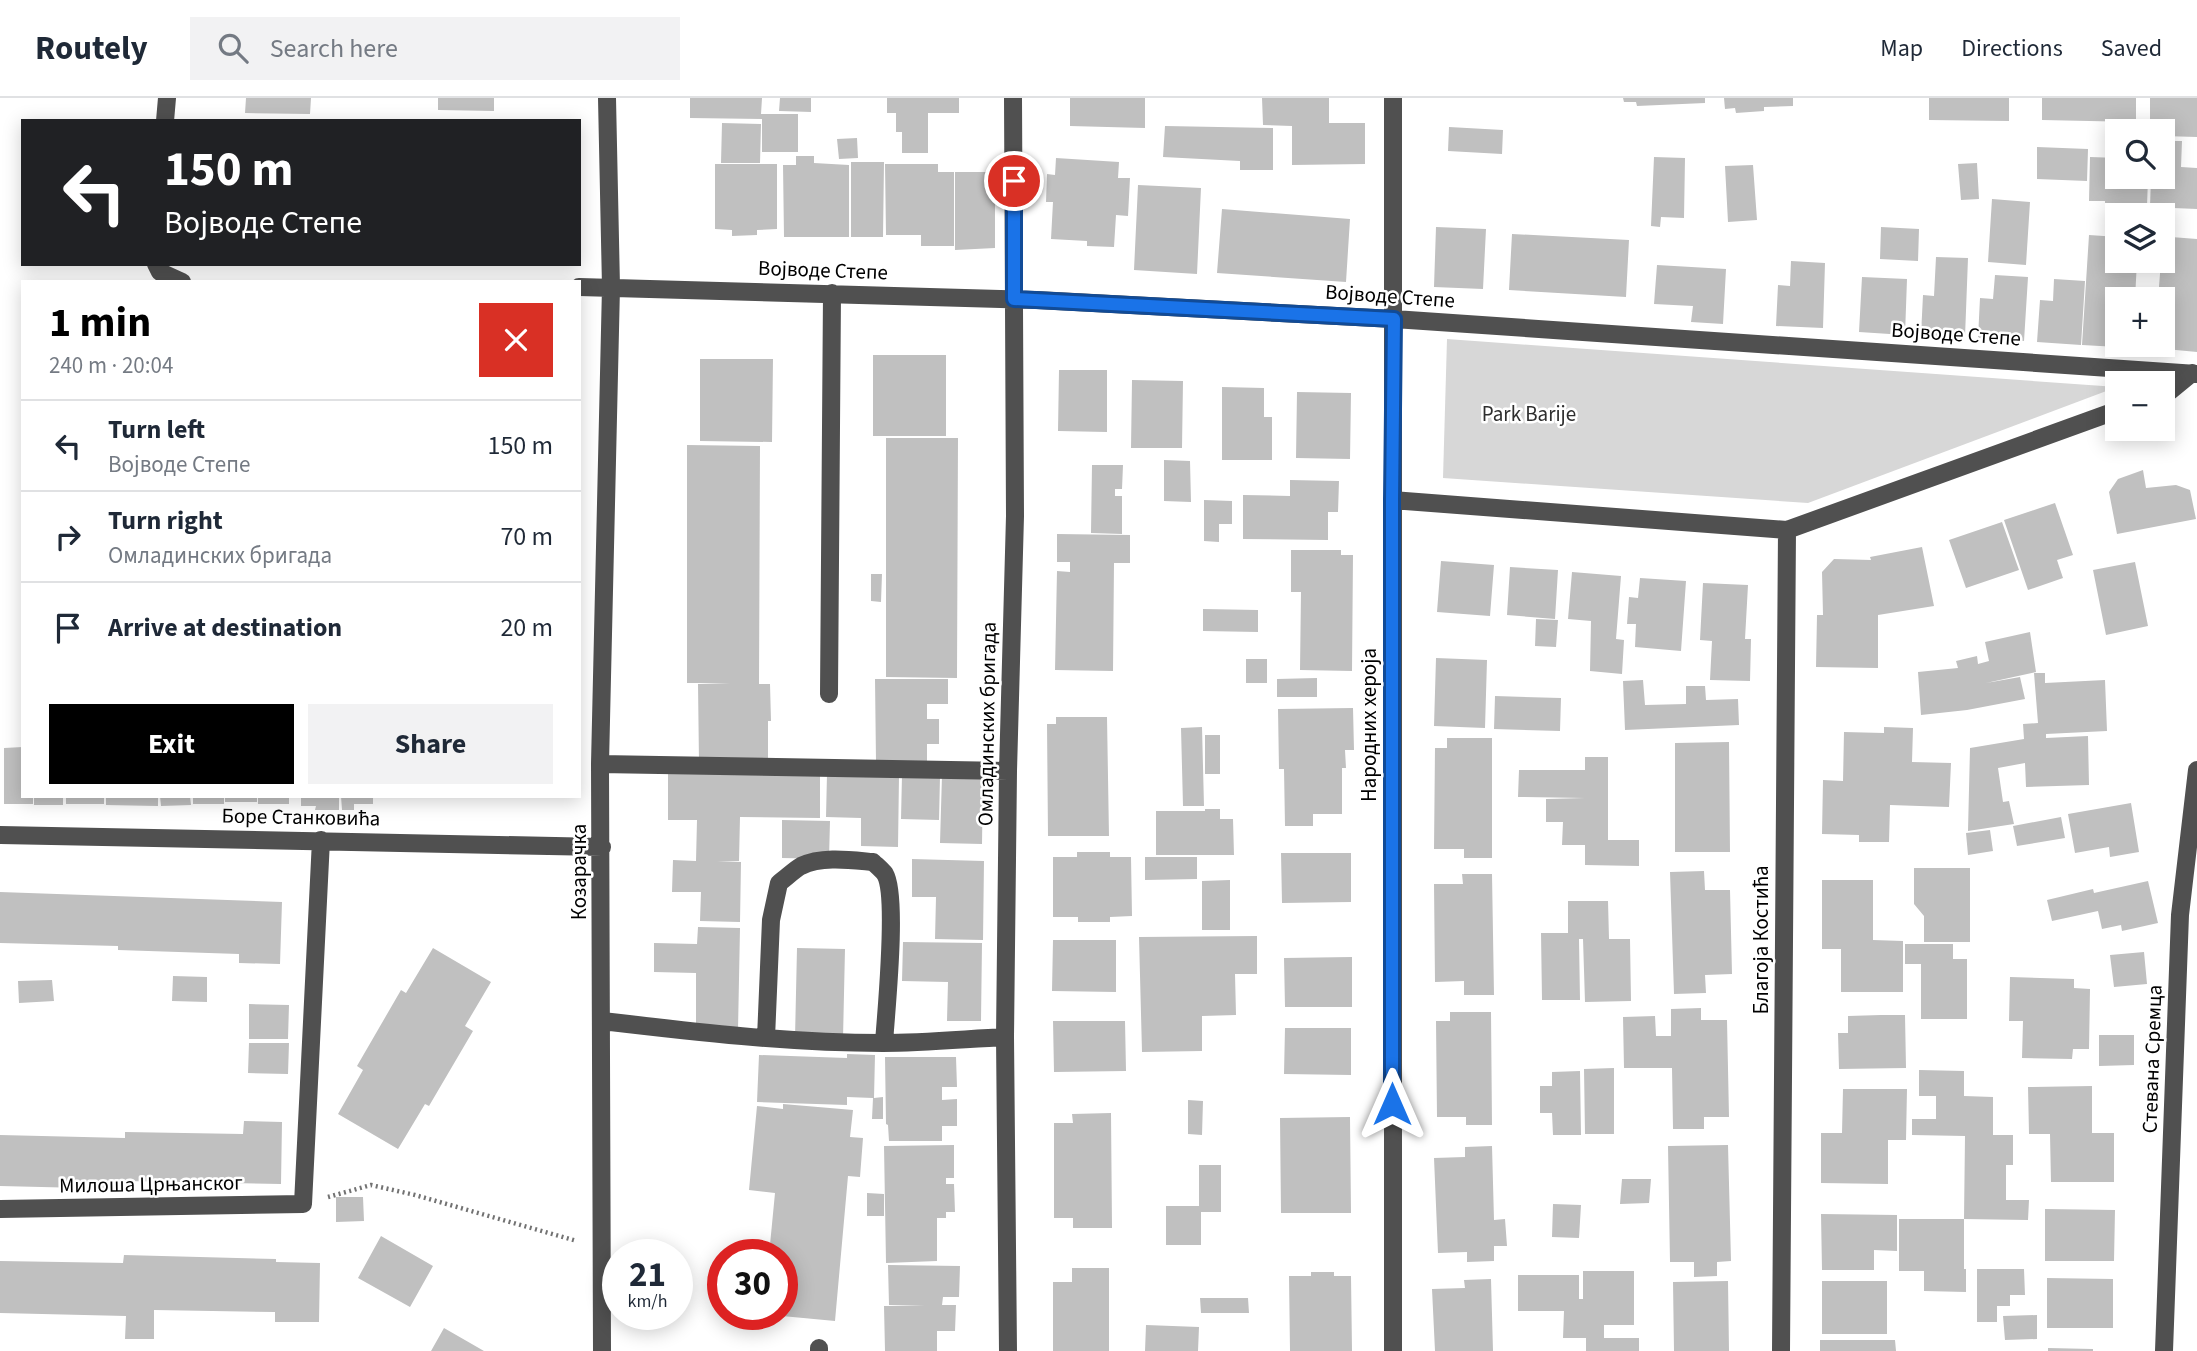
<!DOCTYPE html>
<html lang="en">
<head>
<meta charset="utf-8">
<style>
  :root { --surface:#fff; --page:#f2f2f3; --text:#1f2937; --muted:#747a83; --line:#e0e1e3; --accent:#000 }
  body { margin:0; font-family:"Source Sans 3",sans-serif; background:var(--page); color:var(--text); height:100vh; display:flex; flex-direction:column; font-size:26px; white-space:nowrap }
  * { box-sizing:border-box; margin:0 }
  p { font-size:23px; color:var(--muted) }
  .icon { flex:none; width:38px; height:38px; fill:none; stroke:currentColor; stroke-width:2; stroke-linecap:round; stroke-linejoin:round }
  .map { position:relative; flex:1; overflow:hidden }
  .drawer { position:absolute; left:21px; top:182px; width:560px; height:518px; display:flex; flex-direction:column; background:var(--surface); border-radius:0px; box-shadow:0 4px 18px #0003 }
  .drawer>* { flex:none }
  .hud { position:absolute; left:21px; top:21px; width:560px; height:147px; border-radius:0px; box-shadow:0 4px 18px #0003; background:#202124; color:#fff; overflow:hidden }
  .tools { position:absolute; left:2105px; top:21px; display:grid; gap:14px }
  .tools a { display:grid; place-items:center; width:70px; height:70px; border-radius:0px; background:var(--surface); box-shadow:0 4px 18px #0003; font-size:35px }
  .speed { position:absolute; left:602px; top:1141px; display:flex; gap:14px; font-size:35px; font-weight:700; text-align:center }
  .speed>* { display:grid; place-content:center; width:91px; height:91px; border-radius:50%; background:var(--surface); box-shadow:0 4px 18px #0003; line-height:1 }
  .speed small { font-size:18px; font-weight:400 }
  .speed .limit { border:10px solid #d22; background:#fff; color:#111 }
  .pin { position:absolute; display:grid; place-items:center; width:60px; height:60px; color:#fff; margin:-30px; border:4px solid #fff; border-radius:50%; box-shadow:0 2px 7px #0007 }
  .me { position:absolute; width:77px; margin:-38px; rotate:0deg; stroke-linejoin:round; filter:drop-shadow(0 0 5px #0008) }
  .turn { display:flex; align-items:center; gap:24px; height:147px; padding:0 28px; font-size:32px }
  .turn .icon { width:91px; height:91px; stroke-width:2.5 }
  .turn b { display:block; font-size:49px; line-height:60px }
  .round { display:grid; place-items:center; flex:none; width:74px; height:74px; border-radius:0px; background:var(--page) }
  .headline { display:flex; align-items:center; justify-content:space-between; height:119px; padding:0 28px }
  h1 { font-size:42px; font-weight:700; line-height:52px; color:var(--accent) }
  .primary-button { display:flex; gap:14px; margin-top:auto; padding:14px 28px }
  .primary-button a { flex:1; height:80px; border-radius:0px; background:var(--accent); color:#fff; font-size:28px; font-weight:700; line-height:80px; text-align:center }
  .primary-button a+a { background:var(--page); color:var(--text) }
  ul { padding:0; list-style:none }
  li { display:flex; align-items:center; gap:21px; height:91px; padding:0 28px; border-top:2px solid var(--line) }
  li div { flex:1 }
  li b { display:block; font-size:26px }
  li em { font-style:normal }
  header { display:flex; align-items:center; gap:42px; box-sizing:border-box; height:98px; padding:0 35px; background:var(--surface); border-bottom:2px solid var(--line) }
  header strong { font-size:33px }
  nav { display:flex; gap:38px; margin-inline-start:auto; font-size:24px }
  .search { width:490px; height:63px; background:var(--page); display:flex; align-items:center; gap:18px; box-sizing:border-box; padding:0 24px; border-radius:0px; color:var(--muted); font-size:26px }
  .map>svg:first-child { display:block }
</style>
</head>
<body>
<header>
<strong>Routely</strong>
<div class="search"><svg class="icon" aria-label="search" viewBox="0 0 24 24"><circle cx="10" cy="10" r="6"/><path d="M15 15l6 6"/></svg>Search here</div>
<nav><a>Map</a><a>Directions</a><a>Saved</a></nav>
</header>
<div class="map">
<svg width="2197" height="1253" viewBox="0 0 2197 1253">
  <rect width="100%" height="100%" fill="#fff"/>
  <path fill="#d7d7d7" d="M1447,241L2117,289L1808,405L1443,380Z"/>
  <path fill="#c0c0c0" d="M246,0H311L310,16L245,15Z
    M438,0H494V13L438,12Z
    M690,0H762L761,16H798V54H762V21L690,20Z
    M780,0H811V14L779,13Z
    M887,0H959V15H928V55H902V34H896V15H887Z
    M1070,0H1145V30L1070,28Z
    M1262,0H1329V25H1365V66L1292,67V28L1263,27Z
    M1623,0H1705V5L1637,8L1636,4H1624Z
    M1724,0H1793V8L1764,9V13L1736,15L1735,10L1725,11Z
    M1929,0H2009V23L1929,22Z
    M2042,0H2136V24L2042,22Z
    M2150,0H2197V39L2163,38V33H2150Z
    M722,25L761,26L760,65H721Z
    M1165,28L1273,30V72H1240V63L1163,59Z
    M1449,29L1503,32L1502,56L1448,53Z
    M857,40L858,60L839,61L837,41Z
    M2163,43H2182L2181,69L2197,70V111L2150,109L2151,79H2163Z
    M2037,49L2088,51L2087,83L2037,81Z
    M796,58H814V65L849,67V139H784L783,67H796Z
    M1654,59L1685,60L1684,120L1661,119L1660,129L1651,128Z
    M2090,59L2118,60V79H2148L2147,109L2105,107V103H2089Z
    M1056,60L1119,64L1118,80H1130L1128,118L1116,117L1114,149L1087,148V143L1051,141L1053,104H1046L1047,76L1055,77Z
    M851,64H884L883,139H851Z
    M1977,65L1979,101L1961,102L1958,66Z
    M715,66H777V131L757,132V137L732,138V132L715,131Z
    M885,66H938V74H954V148H921V137H886Z
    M1753,67L1757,122L1728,124L1725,68Z
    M955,74H995V150L955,152Z
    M1138,87L1201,90L1197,176L1134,172Z
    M1992,101L2030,104L2026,167L1988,164Z
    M1222,111L1350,121L1346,184L1217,175Z
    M1436,129L1486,131L1483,191L1434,189Z
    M1881,129L1919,131L1918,163L1880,161Z
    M1512,136L1629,142L1626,199L1509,192Z
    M2089,137L2118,139V163H2137L2135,201H2118V249L2082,247Z
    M2171,139L2197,141V254L2155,250V247H2163V201H2158L2161,163H2163V151L2170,152Z
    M1936,159L1968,160L1965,239L1921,237L1923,197L1934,198Z
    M1791,163L1825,165L1823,230L1776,228L1778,187L1790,188Z
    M1657,167L1726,171L1723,226L1691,224L1693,208L1654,206Z
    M1995,177L2028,179L2024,243L1978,240L1980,200L1993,201Z
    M1862,179L1907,181L1905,237L1859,234Z
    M2054,181L2085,183L2081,247L2037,244L2040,202L2053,203Z
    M873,257H946V338H873Z
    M700,261H773L772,344L700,343Z
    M1059,272H1107V334L1058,333Z
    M1132,282L1183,283L1182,350H1131Z
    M1222,289L1264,290V319H1272V362H1222Z
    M1297,294L1351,295L1350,361L1296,360Z
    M886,340H958L957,580L886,579Z
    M687,347L760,348L759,586H770L771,623H768V664L699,665L698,586L730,585H687Z
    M1164,362L1190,363L1191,404L1164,403Z
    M1092,367H1123L1122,391H1115V398H1122V436L1091,435Z
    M2143,372L2146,390L2176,387L2190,392L2196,421L2117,436L2109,394L2118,381Z
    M1290,382L1339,383L1338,414H1328V442L1243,441V397L1290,398Z
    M1204,402L1232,403V426H1219V444L1204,443Z
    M2055,405L2073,457L2057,462L2063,480L2028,492L2004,422Z
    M2002,424L2019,472L1966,490L1949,442Z
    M1057,436L1130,437V465H1114L1113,573L1055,572L1057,473L1070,474V464H1057Z
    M1922,449L1934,508L1878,517V570L1816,569L1817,517H1823L1822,474L1834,461L1871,462L1870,459Z
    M1291,452H1341V457H1353L1352,573L1300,572L1301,494H1291Z
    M1441,463L1494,467L1490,518L1437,514Z
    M2135,464L2148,528L2106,537L2093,472Z
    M1510,469L1558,472L1555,521L1507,517Z
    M1572,474L1621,478L1616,541L1624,542L1622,576L1590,573L1591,523L1568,521Z
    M871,476H882L881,504L871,503Z
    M1640,480L1686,483L1681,553L1635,549L1636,526H1627L1629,499L1638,500Z
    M1703,485L1748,487L1745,541H1751L1750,583L1710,582L1712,543L1700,542Z
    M1203,511L1258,512V534L1203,533Z
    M1536,521L1558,522L1556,549L1535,548Z
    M2030,534L2036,574L1986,585L2020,579L2025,601L1967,612L1921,617L1918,574L1958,570L1956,563L1977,558L1978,566L1989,563L1985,544Z
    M1436,560L1487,562L1485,630L1434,628Z
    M1246,561H1267V585H1246Z
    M2034,575H2045V585L2105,582L2107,633L2046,636V640L2088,638L2089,687L2026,689L2025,665L1998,670L2003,704L2009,703L2014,726L1968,733L1970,650L2024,641L2023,626L2038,625Z
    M1317,580V599H1277V581Z
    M875,581H948V606H927V621H939V646H927V664H876Z
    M1643,582L1645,607L1686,606V588H1705L1706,602L1738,601L1739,627L1625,632L1623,583Z
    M1495,598L1561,600L1560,633L1494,631Z
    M1353,610L1354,652H1345L1346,670H1342V716H1313V728H1285L1284,671H1279L1278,611Z
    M1056,619H1107L1109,738H1048L1047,626H1056Z
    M1202,629L1204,708H1183L1181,630Z
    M1884,629L1913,630L1912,664L1951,665L1949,709L1890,707L1889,744H1859V737L1822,736L1823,682L1843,683L1844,634L1884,635Z
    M1205,637H1220V676H1205Z
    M1447,640H1492V760H1464V751H1434L1435,650H1447Z
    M1729,644L1730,754H1675V645Z
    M23,649V698H33V706H4V650Z
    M1585,659H1608V742H1639V768L1585,767V747H1562L1563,724H1546V701L1585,700L1518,699L1519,672H1585Z
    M668,675L820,677V720L740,719L739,763H717L741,764L740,824L700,823L701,794H672L673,762L696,763L697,722H668Z
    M827,676L899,678L898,749L861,748V720L826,719Z
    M902,677L940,679L939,722L901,721Z
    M942,677L983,678L982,746L940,745Z
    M34,698H63V707H34Z
    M66,698H104V706H66Z
    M106,698H158V708L106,707Z
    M160,698H190L191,707L161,708Z
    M193,698H224V706H193Z
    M225,698H257V704H225Z
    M258,698H289V706H258Z
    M301,698H339V712H315L316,708H301Z
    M341,698H373V706H354V712H342Z
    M2131,705L2139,754L2110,759L2109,749L2075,755L2068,716Z
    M1205,711H1220V721H1233L1234,757H1156V713H1205Z
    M2061,719L2065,740L2017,748L2013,728Z
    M782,722L830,723L829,761L782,760Z
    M1990,732L1993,753L1968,757L1966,735Z
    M1077,754H1110V759H1131L1132,818L1110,819V824H1078V819H1053V759H1077Z
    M1281,755H1351V804L1282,805Z
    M1145,759H1197V781L1145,782Z
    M912,761L984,763L983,842L935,841L936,799H912Z
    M1914,770H1970V844H1924V818L1914,806Z
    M1704,773L1705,792H1730L1732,876L1705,877L1706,895L1674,896L1670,774Z
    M1462,776H1492L1494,897H1464V883L1435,884L1434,786H1463Z
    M1230,782V832H1202V783Z
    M1822,782H1873V842L1903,843V894H1841V851H1822Z
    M2148,783L2158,825L2122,833L2121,827L2102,831L2098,813L2052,823L2047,802L2093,791L2094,795Z
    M0,794L282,804L280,866L239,865V856L118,852V848L0,845Z
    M1568,803H1608L1609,841H1630L1631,903L1585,904L1583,841H1579L1580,902H1542L1541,835H1568Z
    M698,829L740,830L738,932L696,931V875L654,874V845L697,846Z
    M1257,838V876H1235L1236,917L1202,918V953L1142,954L1139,839Z
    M1053,842H1116V894L1052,893Z
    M903,844L982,845L981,923H947L948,884L902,883Z
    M1905,846H1953V861H1967V921H1921V866H1905Z
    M433,850L491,884L465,928L473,933L429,1008L425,1006L398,1051L338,1016L363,972L357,968L401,892L406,895Z
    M797,850L845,851L843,941L795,940Z
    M2144,854L2147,886L2114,889L2110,857Z
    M1352,859V909H1285L1284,860Z
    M173,878L207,879V904L172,903Z
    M2010,879L2074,881V890L2090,891L2089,951H2073L2072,961L2022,960L2023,923H2009Z
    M52,882L54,903L19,905L18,883Z
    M249,906L289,907L288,941H249Z
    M1701,910V922H1727L1729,1019H1704V1031H1673L1672,970H1624L1623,919L1655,918L1656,938H1671V911Z
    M1450,914H1491L1492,1027H1466V1019H1437L1436,923H1450Z
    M1881,917H1905L1906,970L1839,971L1838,935H1848V918Z
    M1053,923H1125L1126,973L1054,974Z
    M1285,930H1351V977L1284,976Z
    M2099,937H2134V967L2099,968Z
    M249,945H289L288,976L248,975Z
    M847,956L875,957L874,1000L883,999V1021H872L873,1000L847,999V1007L757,1004L759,957L847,960Z
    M885,959H956L957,989H942V1002L957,1001V1028H942V1043H889L888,1027L886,1026Z
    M1614,970V1036H1585L1584,971Z
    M1919,972L1964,973V998L1993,999V1037H2013V1067H2006V1102H2029L2028,1122L1964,1121V1171H1966V1194L1924,1193V1173H1899V1121H1964L1965,1038L1912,1037V1021H1936V998H1919Z
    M1580,973L1581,1037H1553L1552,1015H1540V988H1552V974Z
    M2092,988V1035H2114V1084H2051L2050,1036H2029L2028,989Z
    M1843,991H1907L1906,1042H1888V1086L1821,1085V1035H1842Z
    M1188,1002L1203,1003L1202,1037L1188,1036Z
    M783,1006L853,1012L850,1039L863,1040L860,1079L848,1078L835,1223L782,1218V1157H769L775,1095L749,1092L757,1008L783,1011Z
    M1111,1015L1112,1130H1073V1120H1054V1025H1073L1072,1016Z
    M1350,1019L1351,1115H1281L1280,1020Z
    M244,1023L282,1024L281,1086L124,1083V1091L0,1088V1037L125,1040V1034L243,1036Z
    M954,1047V1080H946V1086H954L955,1114H946V1120H937V1163L886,1165L884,1048Z
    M1728,1047L1731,1163L1717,1164V1178L1694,1179V1164H1670L1668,1048Z
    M1492,1048L1494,1122L1505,1121L1507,1148H1494V1163L1467,1164V1154L1438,1155L1434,1060L1465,1059V1049Z
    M1199,1067H1221V1114H1201V1147H1166V1108H1199Z
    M1622,1081H1651L1649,1105L1620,1106Z
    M867,1095L884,1096V1118H867Z
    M336,1099H363L364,1123L336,1124Z
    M1553,1106L1581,1107L1579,1140L1552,1139Z
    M2045,1111L2115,1112L2114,1163H2045Z
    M1821,1116L1897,1117V1153L1874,1152V1172H1822Z
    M381,1138L433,1168L410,1209L358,1180Z
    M124,1157L276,1161V1164L320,1165L319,1224H275V1214L154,1212V1241H125L126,1218L0,1215V1163L123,1165Z
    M888,1167L960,1168L959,1199H943L942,1207H956L955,1233H937V1253H885L884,1208H925L889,1207Z
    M1072,1170H1109V1253H1053V1184H1072Z
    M1977,1171H2024L2025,1197H2010V1208H1997V1224H1977Z
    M1583,1173H1634V1227H1604V1240H1639V1253H1586V1240H1563L1564,1213H1518V1177H1579V1201H1583Z
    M1311,1174H1334V1178H1351L1352,1253H1290L1289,1178H1311Z
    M2047,1180L2113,1181V1230H2047Z
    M1491,1181L1493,1253H1435L1432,1191L1465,1190L1464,1182Z
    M1728,1183L1729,1253H1674L1673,1184Z
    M1822,1183H1887V1236H1822Z
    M1200,1200H1248L1249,1215H1201Z
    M2037,1217V1241L2005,1242L2003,1218Z
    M1146,1227L1199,1229L1198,1253H1145Z
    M444,1230L484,1253H431Z
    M1820,1242H1895L1896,1253H1820Z
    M2048,1250L2093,1251V1253H2048Z"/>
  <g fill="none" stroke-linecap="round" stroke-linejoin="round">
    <path stroke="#727272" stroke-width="4.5" stroke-dasharray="2 3.5" stroke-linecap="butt" d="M328,1099L371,1087L415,1097L577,1143"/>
    <path stroke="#505050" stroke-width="18" d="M165,23L167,0
      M156,166L160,174L182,184
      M579,189L1037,202L1394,221L2197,276
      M2163,295L2170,293L2192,275
      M1392,402L1787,432L2118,312
      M829,596L832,195
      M600,666L1008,673
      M0,737L602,749
      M602,923C695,934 789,945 883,945C923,945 965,941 1005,939
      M766,940L771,822L779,785C786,780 794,772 801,768C822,758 850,762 873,764C876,767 882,772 885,776C898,798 886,914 884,945
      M0,1111L303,1106L321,742
      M819,1250V1253
      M602,1253L600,666L611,189L607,0
      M1008,1253L1005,939L1008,673L1015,418L1013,0
      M1393,1253V0
      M1781,1253L1787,432
      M2164,1253L2180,817L2197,672"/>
  </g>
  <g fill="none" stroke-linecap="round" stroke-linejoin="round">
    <defs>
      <path id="route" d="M1014,83V201L1394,221L1392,402V1006"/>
    </defs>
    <use href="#route" stroke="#114b97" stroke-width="18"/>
    <use href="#route" stroke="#1a73e8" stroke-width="12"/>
  </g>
  <g text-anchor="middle" stroke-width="5" stroke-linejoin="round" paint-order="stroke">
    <g font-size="21" fill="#000" stroke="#fff">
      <text transform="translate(823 172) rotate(2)" y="7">Војводе Степе</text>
      <text transform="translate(1390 198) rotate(4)" y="7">Војводе Степе</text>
      <text transform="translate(1956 236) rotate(4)" y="7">Војводе Степе</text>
      <text transform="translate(987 626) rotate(-89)" y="7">Омладинских бригада</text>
      <text transform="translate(1369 627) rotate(-90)" y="7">Народних хероја</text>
      <text transform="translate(301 719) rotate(1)" y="7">Боре Станковића</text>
      <text transform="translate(579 774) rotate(-90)" y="7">Козарачка</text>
      <text transform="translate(1761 842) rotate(-90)" y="7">Благоја Костића</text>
      <text transform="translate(2152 961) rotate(-88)" y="7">Стевана Сремца</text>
      <text transform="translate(151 1086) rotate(-1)" y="7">Милоша Црњанског</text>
    </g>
    <g font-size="21" fill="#2e2e2e" stroke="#fff">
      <text x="1529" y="323">Park Barije</text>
    </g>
  </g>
</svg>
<div class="tools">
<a><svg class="icon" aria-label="search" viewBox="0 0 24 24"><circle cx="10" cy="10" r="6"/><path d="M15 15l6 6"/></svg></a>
<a><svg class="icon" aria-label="layers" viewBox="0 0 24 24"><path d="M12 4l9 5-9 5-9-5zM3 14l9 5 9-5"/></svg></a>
<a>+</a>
<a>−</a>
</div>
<div class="speed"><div>21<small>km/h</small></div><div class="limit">30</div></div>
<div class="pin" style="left:1014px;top:83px;background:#d93025"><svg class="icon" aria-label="arrive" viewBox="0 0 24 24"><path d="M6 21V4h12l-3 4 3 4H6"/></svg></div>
<svg class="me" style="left:1392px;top:1006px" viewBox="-20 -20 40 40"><path d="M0-17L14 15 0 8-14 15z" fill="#1a73e8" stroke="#fff" stroke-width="4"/></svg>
<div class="hud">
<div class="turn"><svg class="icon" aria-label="left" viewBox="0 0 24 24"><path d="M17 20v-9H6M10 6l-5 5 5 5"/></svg><div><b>150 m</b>Војводе Степе</div></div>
</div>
<section class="drawer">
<div class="headline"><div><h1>1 min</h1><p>240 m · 20:04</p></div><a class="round" style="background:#d93025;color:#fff"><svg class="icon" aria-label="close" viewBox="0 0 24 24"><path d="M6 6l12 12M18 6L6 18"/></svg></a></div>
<ul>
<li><svg class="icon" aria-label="left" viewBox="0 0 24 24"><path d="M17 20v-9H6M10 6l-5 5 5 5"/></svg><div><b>Turn left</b><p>Војводе Степе</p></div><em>150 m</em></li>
<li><svg class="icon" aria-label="right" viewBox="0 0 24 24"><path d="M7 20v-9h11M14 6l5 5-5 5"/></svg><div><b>Turn right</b><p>Омладинских бригада</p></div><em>70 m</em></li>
<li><svg class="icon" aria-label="arrive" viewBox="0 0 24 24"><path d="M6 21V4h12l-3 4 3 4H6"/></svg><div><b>Arrive at destination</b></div><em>20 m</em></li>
</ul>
<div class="primary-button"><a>Exit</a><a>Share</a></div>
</section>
</div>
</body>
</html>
